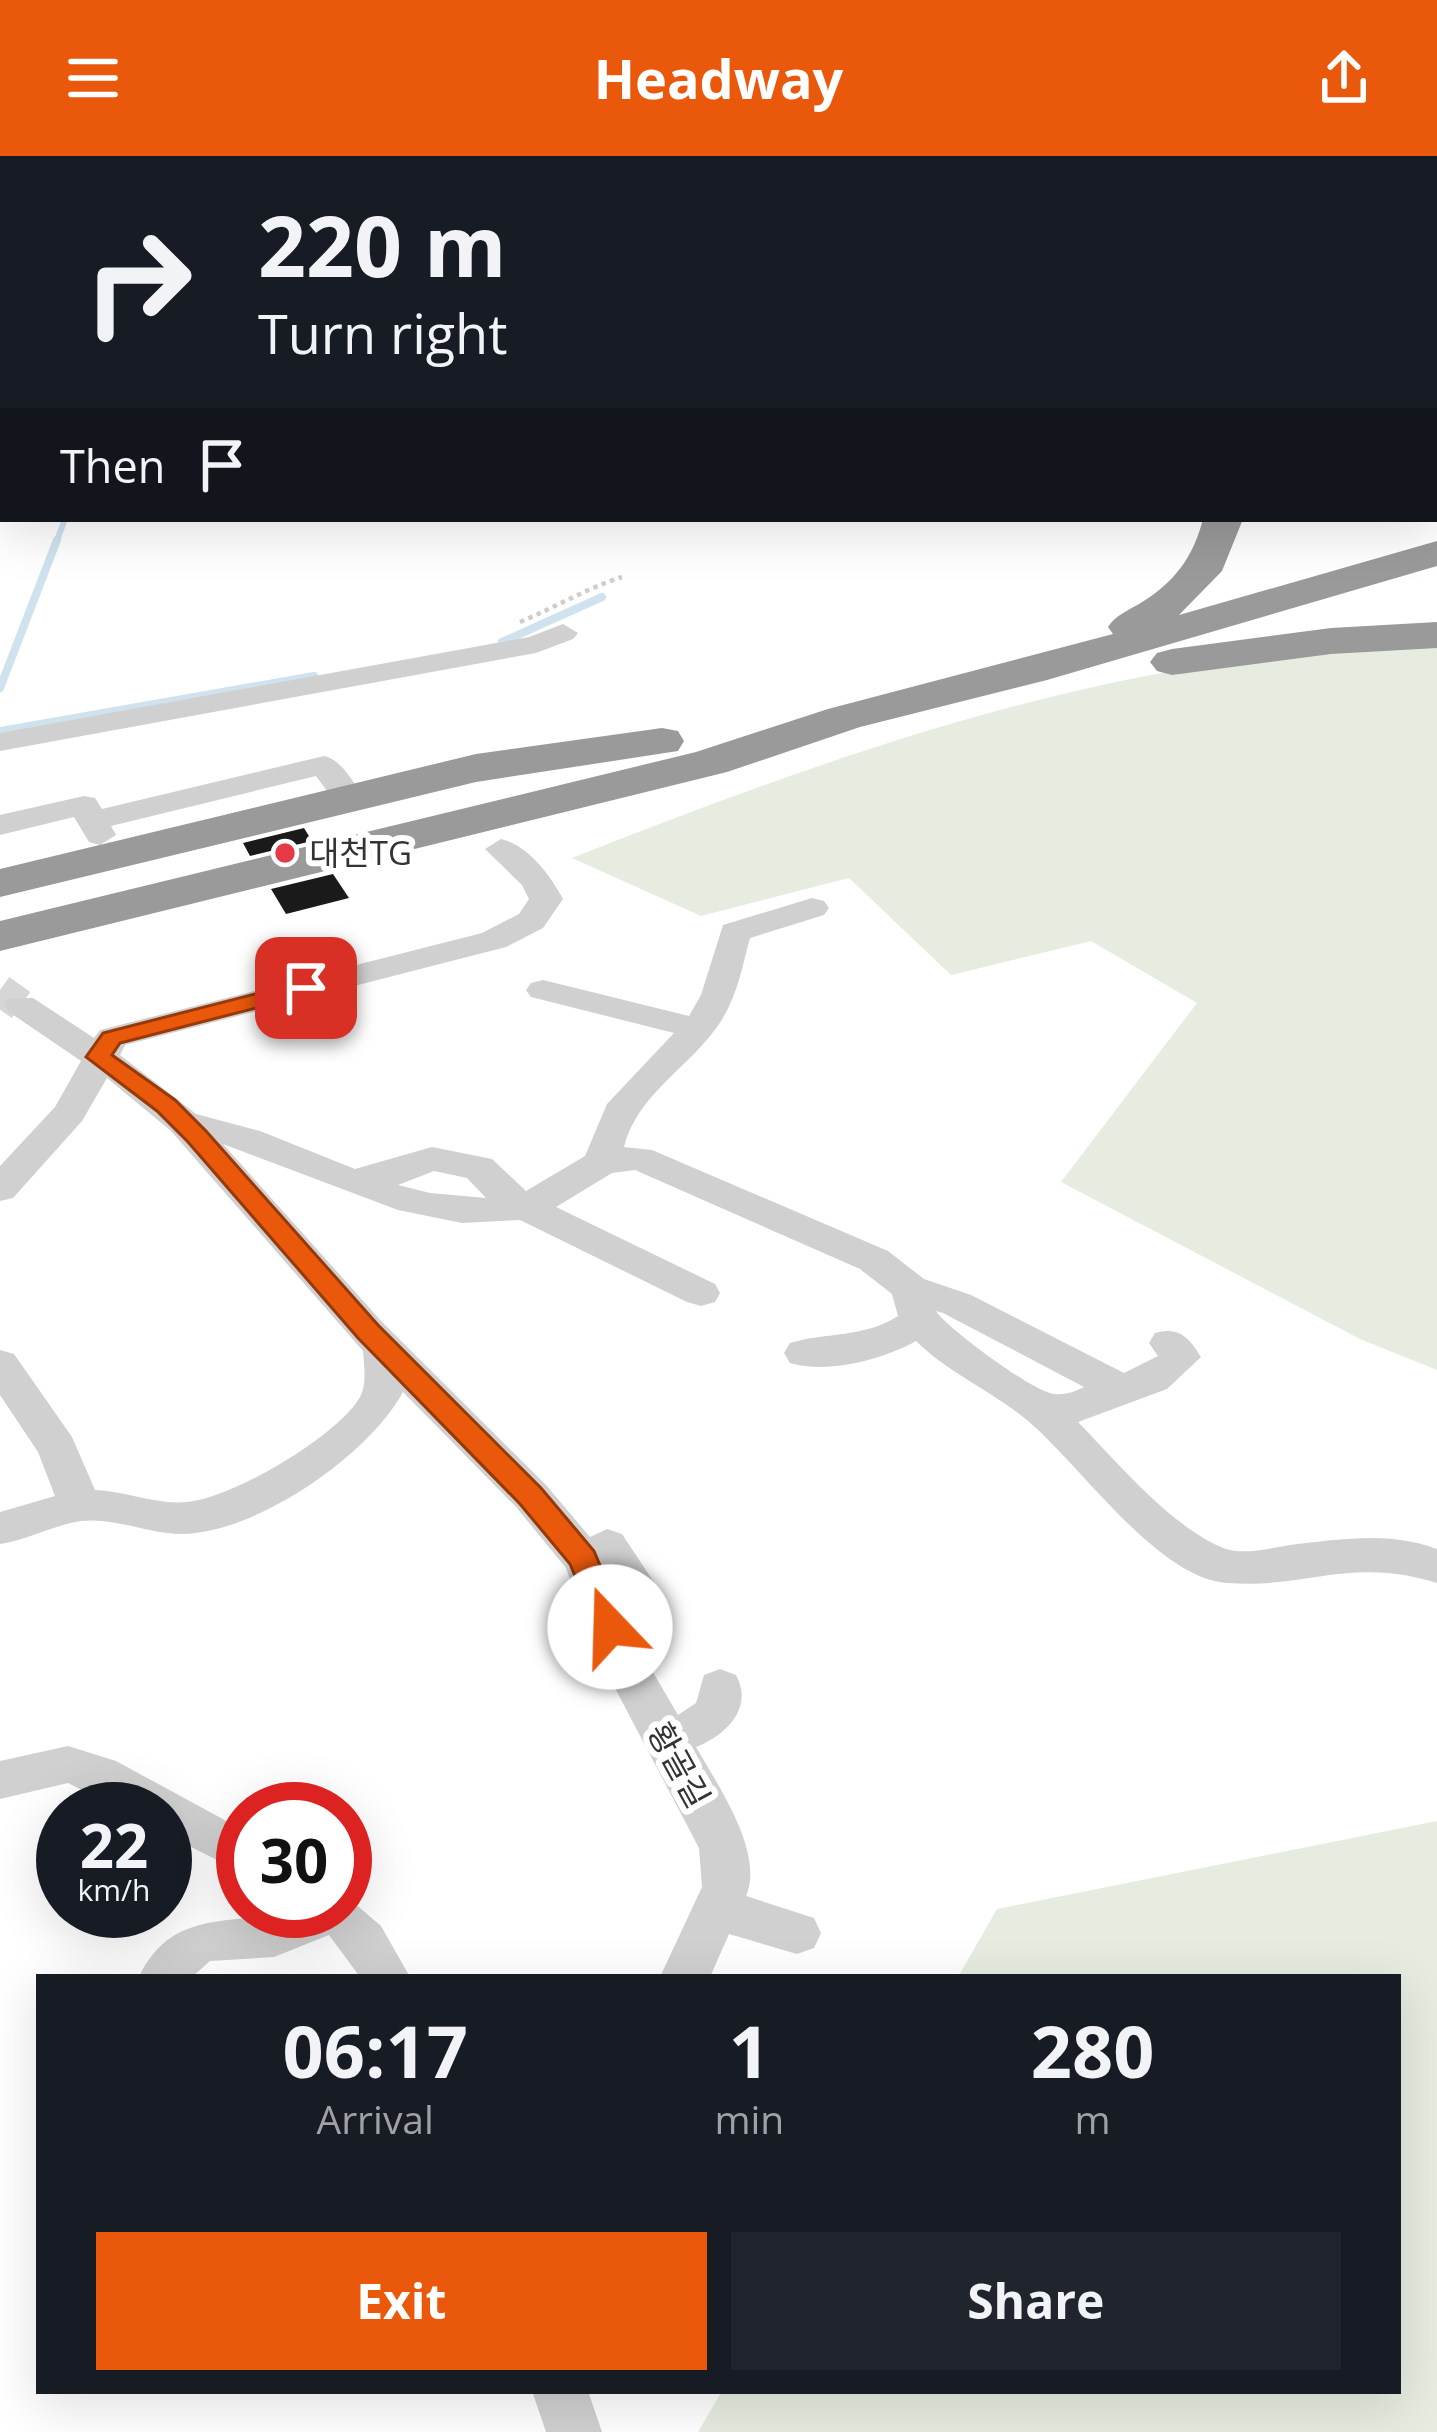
<!DOCTYPE html>
<html lang="en">
<head>
<meta charset="utf-8">
<style>
  :root { --surface:#171b24; --page:#20242c; --text:#f1f3f6; --muted:#9ea1a6; --accent:#ea580c }
  body { margin:0; font-family:"Open Sans","Noto Sans KR",sans-serif; background:var(--page); color:var(--text); height:100vh; display:flex; flex-direction:column; font-size:45px; white-space:nowrap }
  * { box-sizing:border-box; margin:0 }
  p { font-size:39px; color:var(--muted) }
  .icon { flex:none; width:66px; height:66px; fill:none; stroke:currentColor; stroke-width:2; stroke-linecap:round; stroke-linejoin:round }
  .map { position:relative; flex:1; overflow:hidden }
  .panel { position:absolute; left:36px; top:1818px; width:1365px; height:420px; display:flex; flex-direction:column; background:var(--surface); border-radius:0px; box-shadow:0 12px 48px #0002 }
  .panel>* { flex:none }
  .hud { position:absolute; left:0px; top:0px; width:1437px; height:366px; box-shadow:0 12px 48px #0002; background:#171b24; color:var(--text); overflow:hidden }
  .speed { position:absolute; left:36px; top:1626px; display:flex; gap:24px; font-size:60px; font-weight:700; text-align:center }
  .speed>* { display:grid; place-content:center; width:156px; height:156px; border-radius:50%; background:var(--surface); box-shadow:0 12px 48px #0002; line-height:1 }
  .speed small { font-size:30px; font-weight:400 }
  .speed .limit { border:18px solid #d22; background:#fff; color:#111 }
  .pin { position:absolute; display:grid; place-items:center; width:102px; height:102px; color:#fff; margin:-51px; border-radius:24px; box-shadow:0 6px 18px #0006 }
  .me { position:absolute; width:132px; margin:-66px; rotate:339deg; stroke-linejoin:round; filter:drop-shadow(0 0 9px #0008) }
  .turn { display:flex; align-items:center; gap:42px; height:252px; padding:0 60px; font-size:54px }
  .turn .icon { width:156px; height:156px; stroke-width:2.5 }
  .turn b { display:block; font-size:84px; line-height:102px }
  .then { display:flex; align-items:center; height:114px; padding:0 60px; background:#0003; gap:24px; font-size:45px }
  .eta { display:flex; justify-content:space-evenly; align-items:center; height:204px; text-align:center }
  .eta b { font-size:72px; font-weight:700; line-height:84px }
  .action { display:flex; gap:24px; margin-top:auto; padding:24px 60px }
  .action a { flex:1; height:138px; border-radius:0px; background:var(--accent); color:#fff; font-size:48px; font-weight:700; line-height:138px; text-align:center }
  .action a+a { background:var(--page); color:var(--text) }
  header { display:flex; justify-content:space-between; align-items:center; height:156px; padding:0 60px; background:var(--accent); color:#fff; font-size:54px; font-weight:700 }
  .map>svg:first-child { display:block }
</style>
</head>
<body>
<header><svg class="icon" aria-label="menu" viewBox="0 0 24 24"><path d="M4 6h16M4 12h16M4 18h16"/></svg>Headway<svg class="icon" aria-label="share" viewBox="0 0 24 24"><path d="M12 15V3M7 8l5-5 5 5M5 13v7h14v-7"/></svg></header>
<div class="map">
<svg width="1437" height="2276" viewBox="0 0 1437 2276">
  <rect width="100%" height="100%" fill="#fff"/>
  <path fill="#e6ecdf" d="M631,0H1437V108L1434,3Z
    M1437,487V1214L1360,1183L1061,1026L1197,847L1091,785L951,819L849,722L701,760L572,702C744,634 921,569 1102,529C1212,504 1325,497 1437,487Z
    M1437,1665V2276H698L722,2235H1398V1821H958L997,1753Z"/>
  <g fill="none" stroke-linecap="round" stroke-linejoin="round">
    <path stroke="#cfe2ee" stroke-width="6" d="M56,387L65,363"/>
    <path stroke="#cfe2ee" stroke-width="8" d="M502,486L602,441
      M0,532L57,384
      M0,575L314,520"/>
  </g>
  <path fill="#1a1a1a" d="M304,672L312,685L250,700L243,687Z
    M333,718L349,742L286,758L271,733Z"/>
  <g fill="none" stroke-linecap="round" stroke-linejoin="round">
    <path stroke="#d6d6d6" stroke-width="32" stroke-dasharray="32 15" stroke-linecap="butt" d="M0,834L21,849"/>
    <path stroke="#cdcdcd" stroke-width="4.5" stroke-dasharray="4.5 4.5" stroke-linecap="butt" d="M520,466C556,451 585,433 622,421"/>
    <path fill="#d0d0d0" fill-rule="evenodd" d="M0,0H18L3,3V9Z
      M3,32V58L0,59V33Z
      M3,82V96L0,97V83Z
      M0,322H3V338H0Z
      M563,468L578,477L573,483L536,497L0,595V577L529,481Z
      M324,600C342,604 352,625 363,640L358,647H336L316,620L111,670L116,679L100,689L89,686L74,661L0,679V659L84,640L95,642L102,653Z
      M501,683C529,690 550,719 563,743L543,772L506,791L125,889L120,899L196,958L260,975L355,1013L432,991L492,1003L526,1035L585,1000L607,948L674,877L531,841L526,834L531,827L543,824L689,860L701,839L723,769L812,742L824,745L829,752L824,759L750,782C741,815 737,843 717,871C687,913 637,939 624,991L652,994L888,1095L924,1123L971,1139L1124,1217L1158,1200L1149,1187L1155,1177C1178,1170 1189,1181 1201,1201L1167,1233L1078,1266C1117,1306 1174,1374 1226,1393C1244,1399 1271,1392 1290,1389C1340,1383 1389,1375 1437,1393V1427C1350,1400 1307,1433 1227,1427C1155,1422 1076,1302 1022,1260C989,1234 946,1215 916,1185C882,1204 828,1218 790,1207L784,1197L790,1187C827,1176 864,1182 898,1160L892,1138L860,1113L635,1014L612,1017L556,1051L715,1128L720,1137L715,1146L701,1150L687,1146L520,1064L462,1067L398,1054L223,988L382,1166L546,1329L590,1381L607,1373L622,1378L659,1434L652,1446L627,1454L640,1494L678,1559L696,1547L704,1519L720,1513L736,1519C754,1552 726,1579 696,1591C717,1628 765,1697 746,1740L814,1762L821,1777L814,1792L797,1798L729,1778L710,1821H660L702,1731L699,1692L596,1496L566,1412L516,1351L403,1236C369,1299 257,1377 182,1378C148,1378 115,1361 81,1365C53,1369 28,1384 0,1388V1356L55,1340L38,1296L0,1239V1194L14,1198L72,1281L95,1334C125,1335 156,1349 187,1346C231,1343 338,1280 360,1241C367,1228 364,1209 363,1195L171,975L107,922L82,965L13,1042L0,1045V1010L55,951L81,905L9,856L4,849L9,842H33L94,882L100,874L482,777L519,758L529,743L522,729L485,693ZM434,1015L467,1022L486,1042L430,1037L398,1029ZM936,1155L943,1157L1084,1231C1073,1237 1059,1241 1047,1236C1025,1229 948,1173 936,1155Z
      M68,1590L116,1605L243,1674V1717L165,1678V1653H120L68,1627L0,1643V1605Z
      M345,1739L381,1770L410,1821H360L329,1779L274,1801L210,1805L192,1821H139C165,1767 205,1766 259,1761C288,1758 315,1755 345,1755Z
      M532,2235H588L602,2276H546Z"/>
    <path fill="#9a9a9a" fill-rule="evenodd" d="M207,0H243L205,3Z
      M527,0H565L567,3H529Z
      M585,0H623L625,3H587Z
      M1434,256H1437V280H1434Z
      M1203,363H1243L1222,415L1179,459L1437,385V410L1047,524L860,571L727,616L0,795V765L696,596L828,553L1113,478L1108,471C1116,459 1127,455 1139,448C1174,427 1193,402 1203,363Z
      M1437,466V492L1331,498L1172,519L1157,515L1150,506L1157,497L1172,493L1331,472Z
      M662,572L678,575L684,585L678,595L476,626L0,741V713L476,598Z"/>
  </g>
  <path fill="#ea580c" stroke="#983908" stroke-width="3" d="M306,825L314,827V837L120,887L112,899L175,944L206,975L378,1169L541,1332L594,1395L626,1471L621,1479H600L570,1408L520,1348L358,1182L188,986L157,955L86,901L103,877Z"/>
  <circle fill="#e63946" stroke="#fff" stroke-width="4.5" cx="285" cy="697" r="12"/>
  <g text-anchor="middle" stroke-width="12" stroke-linejoin="round" paint-order="stroke">
    <g font-size="33" fill="#333" stroke="#fff" text-anchor="start">
      <text x="309" y="709">대천TG</text>
    </g>
    <g font-size="33" fill="#333" stroke="#fff">
      <text transform="translate(679 1609) rotate(61)" y="12">황골길</text>
    </g>
  </g>
</svg>
<div class="speed"><div>22<small>km/h</small></div><div class="limit">30</div></div>
<div class="pin" style="left:306px;top:832px;background:#d93025"><svg class="icon" aria-label="arrive" viewBox="0 0 24 24"><path d="M6 21V4h12l-3 4 3 4H6"/></svg></div>
<svg class="me" style="left:610px;top:1471px" viewBox="-20 -20 40 40"><circle r="19" fill="#fff"/><path d="M0-13L10 11 0 6-10 11z" fill="#ea580c"/></svg>
<div class="hud">
<div class="turn"><svg class="icon" aria-label="right" viewBox="0 0 24 24"><path d="M7 20v-9h11M14 6l5 5-5 5"/></svg><div><b>220 m</b>Turn right</div></div>
<div class="then">Then<svg class="icon" aria-label="arrive" viewBox="0 0 24 24"><path d="M6 21V4h12l-3 4 3 4H6"/></svg></div>
</div>
<section class="panel">
<div class="eta">
<div><b>06:17</b><p>Arrival</p></div>
<div><b>1</b><p>min</p></div>
<div><b>280</b><p>m</p></div>
</div>
<div class="action"><a>Exit</a><a>Share</a></div>
</section>
</div>
</body>
</html>
